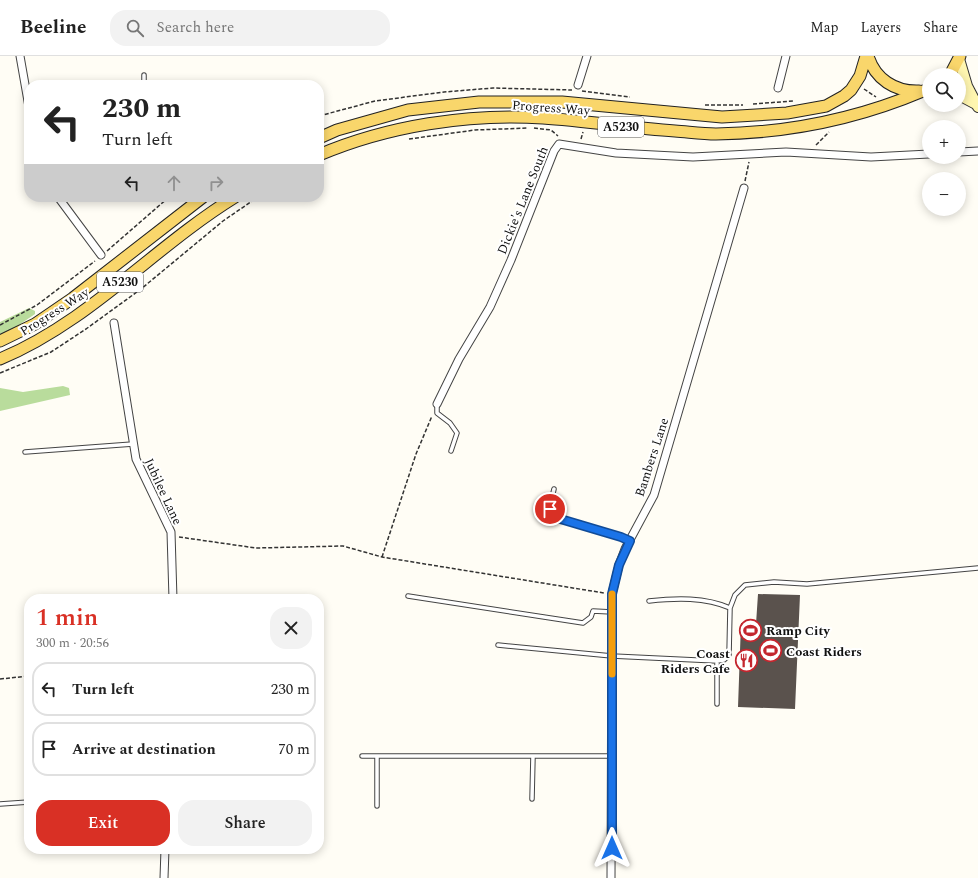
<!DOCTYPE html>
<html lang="en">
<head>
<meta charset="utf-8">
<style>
  :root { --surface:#fff; --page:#f2f2f2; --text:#222; --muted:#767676; --line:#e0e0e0; --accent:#d93025 }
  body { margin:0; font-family:Spectral,serif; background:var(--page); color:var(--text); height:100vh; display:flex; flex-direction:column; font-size:15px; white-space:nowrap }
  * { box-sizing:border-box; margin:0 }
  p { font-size:13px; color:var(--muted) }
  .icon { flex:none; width:22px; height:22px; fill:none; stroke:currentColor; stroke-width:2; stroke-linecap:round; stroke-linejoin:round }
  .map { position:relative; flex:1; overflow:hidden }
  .drawer { position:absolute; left:24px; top:538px; width:300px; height:260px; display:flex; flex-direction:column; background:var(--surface); border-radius:16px; box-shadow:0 2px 10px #0003 }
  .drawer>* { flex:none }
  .guide { position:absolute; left:24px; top:24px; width:300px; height:122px; border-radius:16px; box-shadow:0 2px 10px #0003; background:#fff; color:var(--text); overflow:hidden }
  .fabs { position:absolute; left:922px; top:12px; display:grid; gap:8px }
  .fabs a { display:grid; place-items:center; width:44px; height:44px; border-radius:50%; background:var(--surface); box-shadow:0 2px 10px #0003; font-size:20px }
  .pin { position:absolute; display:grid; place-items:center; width:34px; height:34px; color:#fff; margin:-17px; border:2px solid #fff; border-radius:50%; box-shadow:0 1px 4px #0007 }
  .me { position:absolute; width:44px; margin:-22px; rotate:0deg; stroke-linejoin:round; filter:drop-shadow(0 0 3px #0008) }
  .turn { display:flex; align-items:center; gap:14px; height:84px; padding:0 12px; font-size:18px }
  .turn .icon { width:52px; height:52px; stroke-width:2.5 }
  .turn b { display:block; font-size:28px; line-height:34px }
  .lanes { display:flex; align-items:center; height:38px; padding:0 12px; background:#0003; justify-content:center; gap:20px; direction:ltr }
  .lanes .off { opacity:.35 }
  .round { display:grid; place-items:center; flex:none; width:42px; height:42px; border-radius:16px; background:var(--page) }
  .headline { display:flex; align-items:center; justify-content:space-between; height:68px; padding:0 12px }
  h1 { font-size:24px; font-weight:600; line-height:30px; color:var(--accent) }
  .button { display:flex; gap:8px; margin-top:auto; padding:8px 12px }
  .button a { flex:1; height:46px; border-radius:16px; background:var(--accent); color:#fff; font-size:16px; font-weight:600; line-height:46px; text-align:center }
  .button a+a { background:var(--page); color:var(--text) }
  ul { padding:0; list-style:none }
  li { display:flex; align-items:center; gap:12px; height:54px; margin:0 8px 6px; padding:0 4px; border:2px solid var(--line); border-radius:16px }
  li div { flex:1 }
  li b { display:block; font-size:15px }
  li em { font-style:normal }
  header { display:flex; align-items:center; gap:24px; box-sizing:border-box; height:56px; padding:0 20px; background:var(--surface); border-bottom:1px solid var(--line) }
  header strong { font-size:19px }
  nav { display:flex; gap:22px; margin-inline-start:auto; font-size:14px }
  .search { width:280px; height:36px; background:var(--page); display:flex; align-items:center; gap:10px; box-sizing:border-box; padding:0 14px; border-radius:16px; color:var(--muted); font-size:15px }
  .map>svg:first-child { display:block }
</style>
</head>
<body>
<header>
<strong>Beeline</strong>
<div class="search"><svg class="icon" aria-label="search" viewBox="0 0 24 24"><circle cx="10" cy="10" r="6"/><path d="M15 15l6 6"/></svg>Search here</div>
<nav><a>Map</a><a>Layers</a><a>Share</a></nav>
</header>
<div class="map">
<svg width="978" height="822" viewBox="0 0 978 822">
  <rect width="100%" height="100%" fill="#fffdf5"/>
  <path fill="#b9dc9c" d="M29,252L35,255V258L16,271L0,278V266Z
    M63,330L69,332L70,339L0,355V332L23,336Z"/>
  <path fill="#5a524d" d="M758,538L800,539L795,653L738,651L741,567L756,568Z"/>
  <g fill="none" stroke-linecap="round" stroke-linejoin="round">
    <defs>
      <path id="lane" d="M144,29V19
        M437,348V357L450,367L457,377L451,395
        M25,396L133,388
        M554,433L550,450L553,460L630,485
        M408,540L583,567L591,561L593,555L612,556
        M649,545C676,542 705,541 730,552
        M498,589L612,600L717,605L724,604L729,599L730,552L735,539L745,529L774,526L807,528L978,512
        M717,648V605
        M362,700H612
        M377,700V750
        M532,743L533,700
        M0,748L29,746"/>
      <path id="street" d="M20,0L29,51
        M578,29L587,0
        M778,32L786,0
        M959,96L978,95
        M58,141L101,199
        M114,267L136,403L171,476L173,543
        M437,348L459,303L490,251L511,204L554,95L559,88L616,97L693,101L786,96L871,101L929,98
        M164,822L165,793
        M611,822L612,538L619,509L625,493L654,439L744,132"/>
      <path id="secondary" d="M959,3L967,30L978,51
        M959,39L976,48"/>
      <path id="primary" d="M868,0C875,23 895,36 919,35
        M950,19L960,0
        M319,82L337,74L408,54L479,46H562L722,61L787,57L826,50L844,40L851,34L860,20L866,0
        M319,99C387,70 469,57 543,62C587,65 631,72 675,75C689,76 702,78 716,78C788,77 857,63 923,35
        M0,285L35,268L73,242L203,141
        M0,303C89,266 154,191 235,141"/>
    </defs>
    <use href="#lane" stroke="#444" stroke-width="5.5"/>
    <use href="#street" stroke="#444" stroke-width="9"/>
    <use href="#secondary" stroke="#333" stroke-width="12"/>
    <use href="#primary" stroke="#222" stroke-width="13"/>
    <path stroke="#333" stroke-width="1.5" stroke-dasharray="4 2" stroke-linecap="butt" d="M864,33L876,41
      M582,35L630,41
      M753,48L793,45
      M705,49H743
      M319,60L375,45L444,36L493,32L572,34
      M534,72L551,74L558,80
      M409,83L475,74L528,72
      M581,83L583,76
      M816,89L829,76
      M745,125L749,106
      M107,195L169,141
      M0,269L37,249L95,205
      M0,317L51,296L86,273L141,233L223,165L258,141
      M179,481L256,492L343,490L382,501L604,537
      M382,501L416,398L432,360
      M0,623L29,620"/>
    <use href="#lane" stroke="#fff" stroke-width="3.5"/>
    <use href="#street" stroke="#fff" stroke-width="7"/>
    <use href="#secondary" stroke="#fff6b0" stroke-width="10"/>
    <use href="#primary" stroke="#f9d66b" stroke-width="11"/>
  </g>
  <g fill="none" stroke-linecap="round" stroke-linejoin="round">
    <defs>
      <path id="route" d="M550,453L553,460L557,462L621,481L630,485L619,509L612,538V792"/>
    </defs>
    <use href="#route" stroke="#114b97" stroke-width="10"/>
    <use href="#route" stroke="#1a73e8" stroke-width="7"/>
    <path stroke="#f59e0b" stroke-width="7" d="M612,618V538"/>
  </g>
  <defs>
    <symbol id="stadium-ring" viewBox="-11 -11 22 22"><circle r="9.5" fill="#fff" stroke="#c4262e" stroke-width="1.5"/><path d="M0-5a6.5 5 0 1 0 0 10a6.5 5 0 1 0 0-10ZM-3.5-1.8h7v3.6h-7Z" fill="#c4262e"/></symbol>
    <symbol id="restaurant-ring" viewBox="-11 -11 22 22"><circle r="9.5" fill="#fff" stroke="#c4262e" stroke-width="1.5"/><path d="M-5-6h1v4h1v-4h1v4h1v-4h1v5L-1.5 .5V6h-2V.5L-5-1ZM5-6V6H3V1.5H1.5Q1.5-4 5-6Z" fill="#c4262e"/></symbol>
  </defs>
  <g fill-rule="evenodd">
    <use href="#stadium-ring" x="738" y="562" width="25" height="25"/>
    <use href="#stadium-ring" x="758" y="582" width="25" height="25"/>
    <use href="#restaurant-ring" x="734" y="592" width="25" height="25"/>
  </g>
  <g text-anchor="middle" stroke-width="4" stroke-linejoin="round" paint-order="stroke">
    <g fill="#fff" stroke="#585858" stroke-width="1">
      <rect x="598" y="61" width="46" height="20" rx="3"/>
      <rect x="97" y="216" width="46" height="20" rx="3"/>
    </g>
    <g font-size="12" font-weight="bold" fill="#111">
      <text x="621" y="75">A5230</text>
      <text x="120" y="230">A5230</text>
    </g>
    <g font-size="13" fill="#111" stroke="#fff">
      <text transform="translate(551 51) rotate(4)" y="5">Progress Way</text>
      <text transform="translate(522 144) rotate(-68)" y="5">Dickie's Lane South</text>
      <text transform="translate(54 255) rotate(-32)" y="5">Progress Way</text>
      <text transform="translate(651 401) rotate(-72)" y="5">Bambers Lane</text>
      <text transform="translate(164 435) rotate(65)" y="5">Jubilee Lane</text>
    </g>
    <g font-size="13" font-weight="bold" fill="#111" stroke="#fff" text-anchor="start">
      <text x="766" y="579">Ramp City</text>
      <text x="786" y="600">Coast Riders</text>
      <text x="730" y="602" text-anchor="end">Coast<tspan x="730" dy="15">Riders Cafe</tspan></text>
    </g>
  </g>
</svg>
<div class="fabs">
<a><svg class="icon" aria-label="search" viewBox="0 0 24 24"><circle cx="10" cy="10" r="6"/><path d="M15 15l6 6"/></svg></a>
<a>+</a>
<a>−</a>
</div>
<div class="pin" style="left:550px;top:453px;background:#d93025"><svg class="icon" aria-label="arrive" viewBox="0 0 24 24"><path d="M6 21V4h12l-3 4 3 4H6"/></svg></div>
<svg class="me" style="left:612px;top:792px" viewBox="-20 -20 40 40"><path d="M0-17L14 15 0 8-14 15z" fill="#1a73e8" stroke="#fff" stroke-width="4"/></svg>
<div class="guide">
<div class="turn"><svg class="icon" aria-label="left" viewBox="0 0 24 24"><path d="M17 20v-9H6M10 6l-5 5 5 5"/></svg><div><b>230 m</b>Turn left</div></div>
<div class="lanes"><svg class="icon" aria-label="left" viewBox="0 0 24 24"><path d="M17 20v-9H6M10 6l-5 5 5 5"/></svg><svg class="icon off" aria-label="ahead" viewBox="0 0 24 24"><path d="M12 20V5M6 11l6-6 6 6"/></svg><svg class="icon off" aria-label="right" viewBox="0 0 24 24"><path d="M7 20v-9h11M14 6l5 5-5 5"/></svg></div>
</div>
<section class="drawer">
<div class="headline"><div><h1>1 min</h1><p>300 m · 20:56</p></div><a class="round"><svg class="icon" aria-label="close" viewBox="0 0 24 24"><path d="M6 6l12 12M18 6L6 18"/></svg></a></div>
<ul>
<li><svg class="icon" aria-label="left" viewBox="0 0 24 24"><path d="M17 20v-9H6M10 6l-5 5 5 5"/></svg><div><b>Turn left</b></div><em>230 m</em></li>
<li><svg class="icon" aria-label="arrive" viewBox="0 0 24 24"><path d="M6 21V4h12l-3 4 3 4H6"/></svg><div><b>Arrive at destination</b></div><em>70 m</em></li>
</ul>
<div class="button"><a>Exit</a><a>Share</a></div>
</section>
</div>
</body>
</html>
